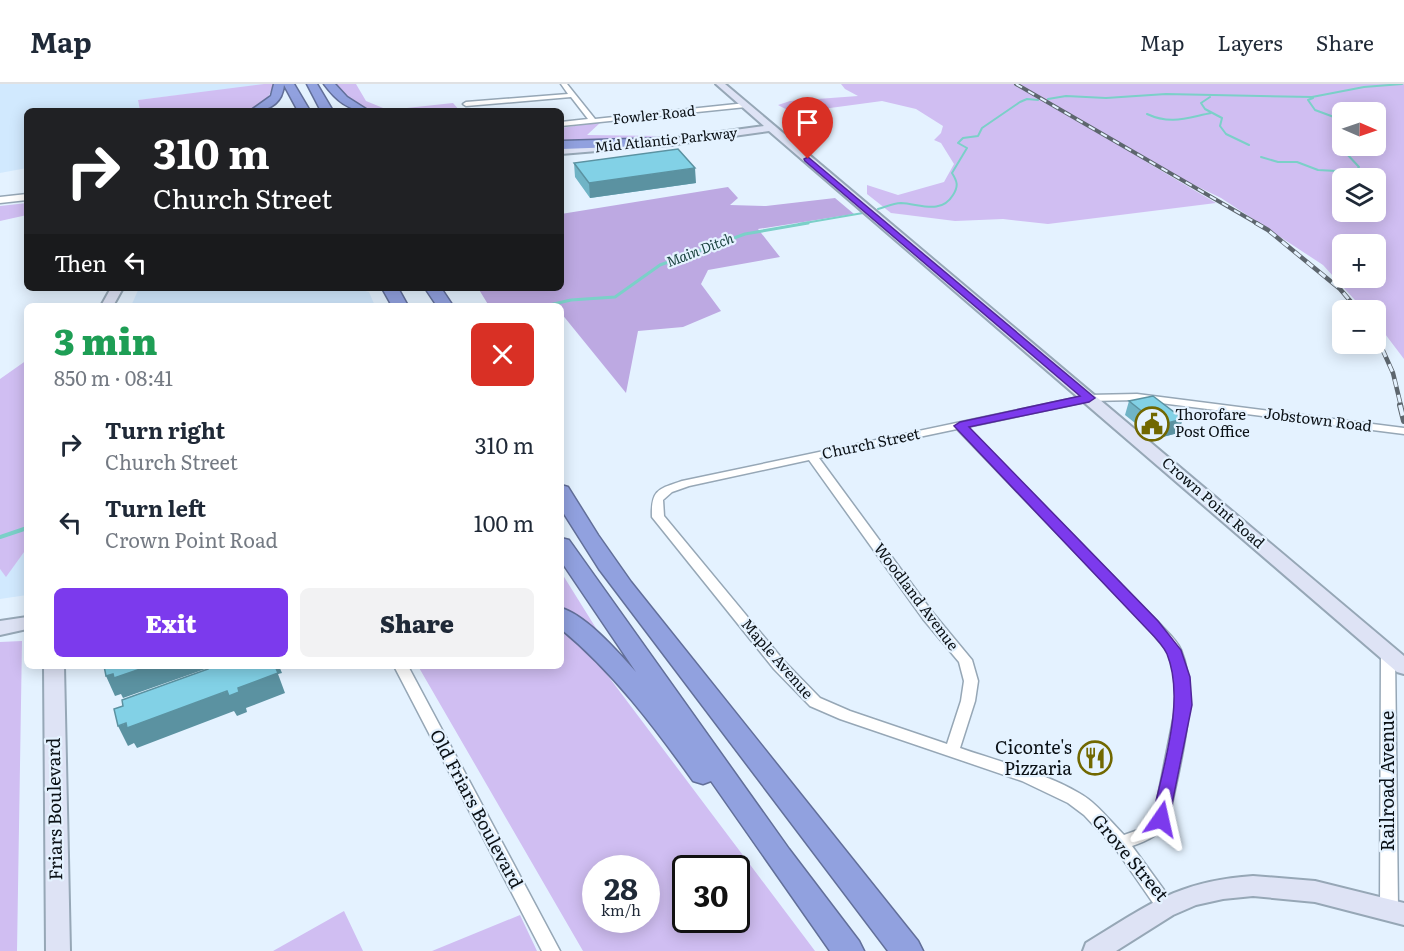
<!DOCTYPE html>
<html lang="en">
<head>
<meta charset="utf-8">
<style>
  :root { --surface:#fff; --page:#f2f2f3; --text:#1f2937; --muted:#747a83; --line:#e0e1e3; --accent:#7c3aed }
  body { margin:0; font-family:Literata,serif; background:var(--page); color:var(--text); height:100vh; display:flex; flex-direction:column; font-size:22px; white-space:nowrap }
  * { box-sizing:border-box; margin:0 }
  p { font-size:20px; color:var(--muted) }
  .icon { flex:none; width:33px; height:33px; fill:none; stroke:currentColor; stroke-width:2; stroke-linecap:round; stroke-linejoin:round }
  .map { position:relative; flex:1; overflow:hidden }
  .details { position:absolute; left:24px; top:219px; width:540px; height:366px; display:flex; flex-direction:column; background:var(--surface); border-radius:9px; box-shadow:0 3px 15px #0003 }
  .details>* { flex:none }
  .top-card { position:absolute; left:24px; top:24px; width:540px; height:183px; border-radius:9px; box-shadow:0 3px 15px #0003; background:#202124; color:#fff; overflow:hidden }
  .needle { width:39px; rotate:92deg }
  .buttons { position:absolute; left:1332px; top:18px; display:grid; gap:12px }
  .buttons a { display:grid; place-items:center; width:54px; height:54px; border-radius:9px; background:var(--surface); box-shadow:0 3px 15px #0003; font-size:30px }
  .speed { position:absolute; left:582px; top:771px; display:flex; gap:12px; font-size:30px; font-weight:700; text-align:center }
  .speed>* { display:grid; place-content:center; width:78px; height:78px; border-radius:50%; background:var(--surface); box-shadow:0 3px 15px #0003; line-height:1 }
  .speed small { font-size:15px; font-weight:400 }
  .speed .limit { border:3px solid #111; border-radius:9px; background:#fff; color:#111 }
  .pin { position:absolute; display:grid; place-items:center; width:51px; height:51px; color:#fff; margin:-62px -26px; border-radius:50% 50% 50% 0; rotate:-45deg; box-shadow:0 0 6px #0007 }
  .pin .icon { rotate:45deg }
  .me { position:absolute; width:66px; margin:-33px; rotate:11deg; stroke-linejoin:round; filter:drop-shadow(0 0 4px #0008) }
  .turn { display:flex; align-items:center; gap:21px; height:126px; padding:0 30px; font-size:27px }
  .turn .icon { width:78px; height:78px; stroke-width:2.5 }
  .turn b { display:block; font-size:42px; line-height:51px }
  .then { display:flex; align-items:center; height:57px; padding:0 30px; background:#0003; gap:12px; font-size:22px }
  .round { display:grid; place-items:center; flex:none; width:63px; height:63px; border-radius:9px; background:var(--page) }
  .overview { display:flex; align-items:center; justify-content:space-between; height:102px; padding:0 30px }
  h1 { font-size:36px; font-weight:800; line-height:45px; color:#1e9e55 }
  .action { display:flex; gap:12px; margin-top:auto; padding:12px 30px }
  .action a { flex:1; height:69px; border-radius:9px; background:var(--accent); color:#fff; font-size:24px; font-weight:800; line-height:69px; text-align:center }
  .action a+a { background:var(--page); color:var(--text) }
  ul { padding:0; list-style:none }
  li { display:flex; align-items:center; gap:18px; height:78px; padding:0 30px }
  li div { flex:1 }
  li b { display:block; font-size:22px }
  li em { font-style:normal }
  header { display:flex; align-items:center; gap:36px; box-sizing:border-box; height:84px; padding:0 30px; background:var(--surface); border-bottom:2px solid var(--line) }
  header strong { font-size:28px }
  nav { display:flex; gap:33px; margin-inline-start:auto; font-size:21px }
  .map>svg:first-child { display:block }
</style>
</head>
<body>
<header>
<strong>Map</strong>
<nav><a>Map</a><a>Layers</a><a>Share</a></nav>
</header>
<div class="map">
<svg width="1404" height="867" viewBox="0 0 1404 867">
  <rect width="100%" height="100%" fill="#e4f2ff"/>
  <path fill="#d1e9fe" d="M0,0H264V1L138,16L140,27H27V84L0,89Z
    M139,204H354L369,208L375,222H131Z
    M27,464V511L0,515V485L6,492Z"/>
  <path fill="#d0bef2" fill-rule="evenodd" d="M264,0H275L267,15L250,27H140L138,16Z
    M335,0H356L366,17L388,26L453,19L460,27H370L341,9Z
    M841,0H1404V275L1376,238V226H1364L1323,181L1221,114L1143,76L1216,119L1048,140L1003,135L955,137L891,129L867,110V101L898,111L944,98L954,80L941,59L934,56L941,49L943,42L916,25L882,17L793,29L778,21L790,17L858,12L845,5ZM1342,28H1376V62H1342ZM1342,94H1376V128H1342ZM1342,160H1376V194H1342Z
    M601,38L587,51L659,52L594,58H561V44Z
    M27,119V131L0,137V122Z
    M27,276V464L6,493L0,485V295Z
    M561,488L599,549L561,522Z
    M561,544L578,552L815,867H583L418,582H561ZM596,784H646V836H596ZM686,784H736V836H686Z
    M22,557L17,867H0V558Z
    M344,827L363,867H273Z
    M520,831L537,867H432Z"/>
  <path fill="#bda9e2" d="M728,103L738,114L730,121L766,122L835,114L854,130L758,145L780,173L708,186L701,200L721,227L683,243L638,247L626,309L561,229V222H489L478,204H561V130Z"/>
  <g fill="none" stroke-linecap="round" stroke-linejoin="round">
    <path stroke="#7bd0c8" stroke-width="2" d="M1210,13L1201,19L1205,25L1222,34L1220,42L1226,50L1249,61
      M1313,14L1308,16L1315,26L1342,36
      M1048,15L1066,12L1106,14L1166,10L1312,13L1364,3L1402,0
      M1147,30C1171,41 1186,34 1211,29
      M1261,73L1278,78H1297L1318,86L1355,88L1359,83L1333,55L1342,45
      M878,125C885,123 894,119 901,119C920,120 941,131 953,111C959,102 957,97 952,89L967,64L958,59L963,54L978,52L982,44L1020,18L1027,15L1038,16
      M799,140L863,129"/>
    <path stroke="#7bd0c8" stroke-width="3" d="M545,222L571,216L615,213L660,181L745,150L808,139"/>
    <path stroke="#7bd0c8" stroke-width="4" d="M0,453L27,444"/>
    <defs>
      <path id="minor" d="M561,0H567L595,35L746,19L749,21L746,23L561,42V38L588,35L571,13L466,22L463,20L466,18L568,10Z
        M1137,310L1404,344V350L1137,316L1089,317L967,343L1158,538C1165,546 1177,556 1181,566C1201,614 1178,685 1169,735C1162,750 1147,757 1132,762L1172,817L1175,823L1172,829L1166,831L1160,829L1115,764L1084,731L1068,719L1022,697L840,635L810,622L774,585L652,433C651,406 658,405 682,397L1089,311ZM957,345L1148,544L1168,568L1175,593L1176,621L1154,732L1138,746L1124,751C1110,737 1097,719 1079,709C1043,688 1000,678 960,664L975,617L978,597L972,576L933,529L819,374ZM809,376L923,535L959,578L964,597L961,617L947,660L850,627L820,614L784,577L664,432L663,416L672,408L689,402Z
        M1388,564L1393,565L1395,569L1398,825L1395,831L1389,833L1383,831L1380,825L1381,569L1383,565Z
        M394,582H408L560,867H542Z"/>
      <path id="tertiary" d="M27,110V116L0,119V113Z"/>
      <path id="secondary" d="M716,0H725L1404,572V590L1397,588L769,47L669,61L561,70V64L669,55L764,42Z
        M111,204H123L113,222H101Z
        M27,533V545L0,551V537Z
        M44,582H64L70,867H46Z
        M1253,792L1315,797L1404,819V841L1315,818L1253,812L1223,815L1196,821L1173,831L1116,867H1083L1086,859C1148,821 1178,797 1253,792Z"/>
      <path id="motorway" d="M274,0H294L310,27H298L284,1C282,21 267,27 250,27L271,12Z
        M307,0H317L333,27H321Z
        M324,0H335L347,13L369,27C348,27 336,16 324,0Z
        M669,54L673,55V61L561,65V57Z
        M382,204H398L408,222H392Z
        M425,204H441L453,222H437Z
        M561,401L568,403L598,451L631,498L918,857L923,867H888L599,485L561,425Z
        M561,454L569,456L789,765L859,857L864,867H830L711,697L703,700L693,697C654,642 613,588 561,545V524C586,531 618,568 636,588L561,477Z"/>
    </defs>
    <use href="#minor" stroke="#96a7b6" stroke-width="3"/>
    <use href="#tertiary" stroke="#96a7b6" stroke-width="3"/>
    <use href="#secondary" stroke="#96a7b6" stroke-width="4"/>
    <use href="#motorway" stroke="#626f99" stroke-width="3"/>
    <use href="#minor" fill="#fff" fill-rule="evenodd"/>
    <use href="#tertiary" fill="#fff" fill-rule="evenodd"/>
    <use href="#secondary" fill="#dee3f5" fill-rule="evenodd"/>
    <use href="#motorway" fill="#91a1df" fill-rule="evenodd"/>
    <defs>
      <path id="rail-far2" d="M1016,0L1258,140"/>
      <path id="rail-far1" d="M1256,139L1268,146L1340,205L1358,226
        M1376,251L1393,289L1401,322"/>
      <path id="rail" d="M1400,321L1404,337"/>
    </defs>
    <use href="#rail-far2" stroke="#5d666e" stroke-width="4"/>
    <use href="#rail-far1" stroke="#5d666e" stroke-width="4.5"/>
    <use href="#rail" stroke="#5d666e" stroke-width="6"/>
    <use href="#rail-far2" stroke="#e4f2ff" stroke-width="2" stroke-dasharray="7" stroke-linecap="butt"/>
    <use href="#rail-far1" stroke="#e4f2ff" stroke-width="3" stroke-dasharray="8" stroke-linecap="butt"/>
    <use href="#rail" stroke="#e4f2ff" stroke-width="4" stroke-dasharray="11" stroke-linecap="butt"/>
  </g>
  <path fill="#70b4c6" d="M574,79L696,99L590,114L575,93Z
    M1129,317L1178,349L1155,355L1125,331Z"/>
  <path fill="#5b92a1" d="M695,84L696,99L590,114L589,99Z
    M1183,335L1178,349L1155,355L1159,341Z
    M149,582H210L211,583L123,614L121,610L115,612L106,592Z
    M275,582H279L282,589L278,590L285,609L246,624L247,628L237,632L234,627L137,664L134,659L128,662L118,642L238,604Z"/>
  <path fill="#82d1e6" stroke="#5b92a1" stroke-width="1.5" d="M678,65L695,84L589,99L574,79Z
    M1153,312L1183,335L1159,341L1129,317Z
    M104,582H149L114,594L113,590L106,592Z
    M207,582H275L278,589L238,604L239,608L229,612L227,607L127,644L126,639L118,642L114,625L123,622L122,616L208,585Z"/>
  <path fill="#7c3aed" stroke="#51269a" stroke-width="1.5" d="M808,73L1095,314L1089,318L969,343L1158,537L1181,566L1190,593L1192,621L1168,740L1161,742L1155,740L1152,735C1162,686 1186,617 1167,570C1163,561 1154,552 1147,545L954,342L960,338L1080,312L805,77L804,75Z"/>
  <defs>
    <symbol id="civic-ring" viewBox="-11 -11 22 22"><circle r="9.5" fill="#e4f2ff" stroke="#716800" stroke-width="1.5"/><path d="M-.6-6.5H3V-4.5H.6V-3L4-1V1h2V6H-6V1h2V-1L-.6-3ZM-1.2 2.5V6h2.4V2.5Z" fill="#716800"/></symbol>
    <symbol id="restaurant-ring" viewBox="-11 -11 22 22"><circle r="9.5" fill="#e4f2ff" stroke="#716800" stroke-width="1.5"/><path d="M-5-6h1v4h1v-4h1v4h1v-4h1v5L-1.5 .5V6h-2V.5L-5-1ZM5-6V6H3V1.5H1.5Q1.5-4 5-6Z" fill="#716800"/></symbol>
  </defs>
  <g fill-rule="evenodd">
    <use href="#civic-ring" x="1133" y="321" width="38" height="38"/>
    <use href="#restaurant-ring" x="1076" y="655" width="38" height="38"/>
  </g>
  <g text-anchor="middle" stroke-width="4.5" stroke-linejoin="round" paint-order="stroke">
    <g font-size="14" fill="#0b1116" stroke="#e4f2ff">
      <text transform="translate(654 31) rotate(-6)" y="5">Fowler Road</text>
      <text transform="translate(666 56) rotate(-6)" y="5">Mid Atlantic Parkway</text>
    </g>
    <g font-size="14" font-style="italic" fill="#1c4441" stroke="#e4f2ff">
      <text transform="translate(700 166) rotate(-21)" y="5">Main Ditch</text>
    </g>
    <g font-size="15" fill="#0b1116" stroke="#e4f2ff" text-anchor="start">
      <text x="1175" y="336">Thorofare<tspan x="1175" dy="17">Post Office</tspan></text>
    </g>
    <g font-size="15" fill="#0b1116" stroke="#e4f2ff">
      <text transform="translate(1318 336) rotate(7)" y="5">Jobstown Road</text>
      <text transform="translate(871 360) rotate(-12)" y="5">Church Street</text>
      <text transform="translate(1213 419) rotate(41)" y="5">Crown Point Road</text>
      <text transform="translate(916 513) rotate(53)" y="5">Woodland Avenue</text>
      <text transform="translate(777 575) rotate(49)" y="5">Maple Avenue</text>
    </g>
    <g font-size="18" fill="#0b1116" stroke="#e4f2ff" text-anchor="end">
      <text x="1072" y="670">Ciconte's<tspan x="1072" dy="21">Pizzaria</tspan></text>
    </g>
    <g font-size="18" fill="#0b1116" stroke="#e4f2ff">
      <text transform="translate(1388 697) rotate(-90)" y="6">Railroad Avenue</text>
      <text transform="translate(55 725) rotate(-91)" y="6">Friars Boulevard</text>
      <text transform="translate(476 725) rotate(62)" y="6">Old Friars Boulevard</text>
      <text transform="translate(1130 774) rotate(50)" y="6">Grove Street</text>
    </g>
  </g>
</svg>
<div class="buttons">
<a><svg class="needle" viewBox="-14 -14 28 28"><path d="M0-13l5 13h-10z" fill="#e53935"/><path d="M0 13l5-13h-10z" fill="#747a83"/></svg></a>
<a><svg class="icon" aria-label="layers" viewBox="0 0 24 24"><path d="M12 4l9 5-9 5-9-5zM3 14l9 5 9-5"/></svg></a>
<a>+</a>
<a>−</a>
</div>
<div class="speed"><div>28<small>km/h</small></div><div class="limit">30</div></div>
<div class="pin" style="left:808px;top:75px;background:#d93025"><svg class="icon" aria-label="arrive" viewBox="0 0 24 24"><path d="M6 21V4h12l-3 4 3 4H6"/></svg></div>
<svg class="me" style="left:1161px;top:735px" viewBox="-20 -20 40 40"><path d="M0-17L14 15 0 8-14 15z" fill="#7c3aed" stroke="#fff" stroke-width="4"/></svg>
<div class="top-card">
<div class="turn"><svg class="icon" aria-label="right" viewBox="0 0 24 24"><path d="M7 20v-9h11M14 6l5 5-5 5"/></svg><div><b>310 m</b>Church Street</div></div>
<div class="then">Then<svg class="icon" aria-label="left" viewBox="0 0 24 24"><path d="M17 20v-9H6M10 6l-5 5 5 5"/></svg></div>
</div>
<section class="details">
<div class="overview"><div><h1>3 min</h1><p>850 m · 08:41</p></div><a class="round" style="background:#d93025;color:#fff"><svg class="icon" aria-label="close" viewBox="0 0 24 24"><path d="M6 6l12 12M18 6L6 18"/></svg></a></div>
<ul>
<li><svg class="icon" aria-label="right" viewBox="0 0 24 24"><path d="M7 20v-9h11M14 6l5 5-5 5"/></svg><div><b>Turn right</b><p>Church Street</p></div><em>310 m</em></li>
<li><svg class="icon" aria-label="left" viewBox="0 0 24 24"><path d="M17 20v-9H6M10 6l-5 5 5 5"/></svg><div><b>Turn left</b><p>Crown Point Road</p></div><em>100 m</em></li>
</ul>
<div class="action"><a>Exit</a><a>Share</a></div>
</section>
</div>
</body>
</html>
